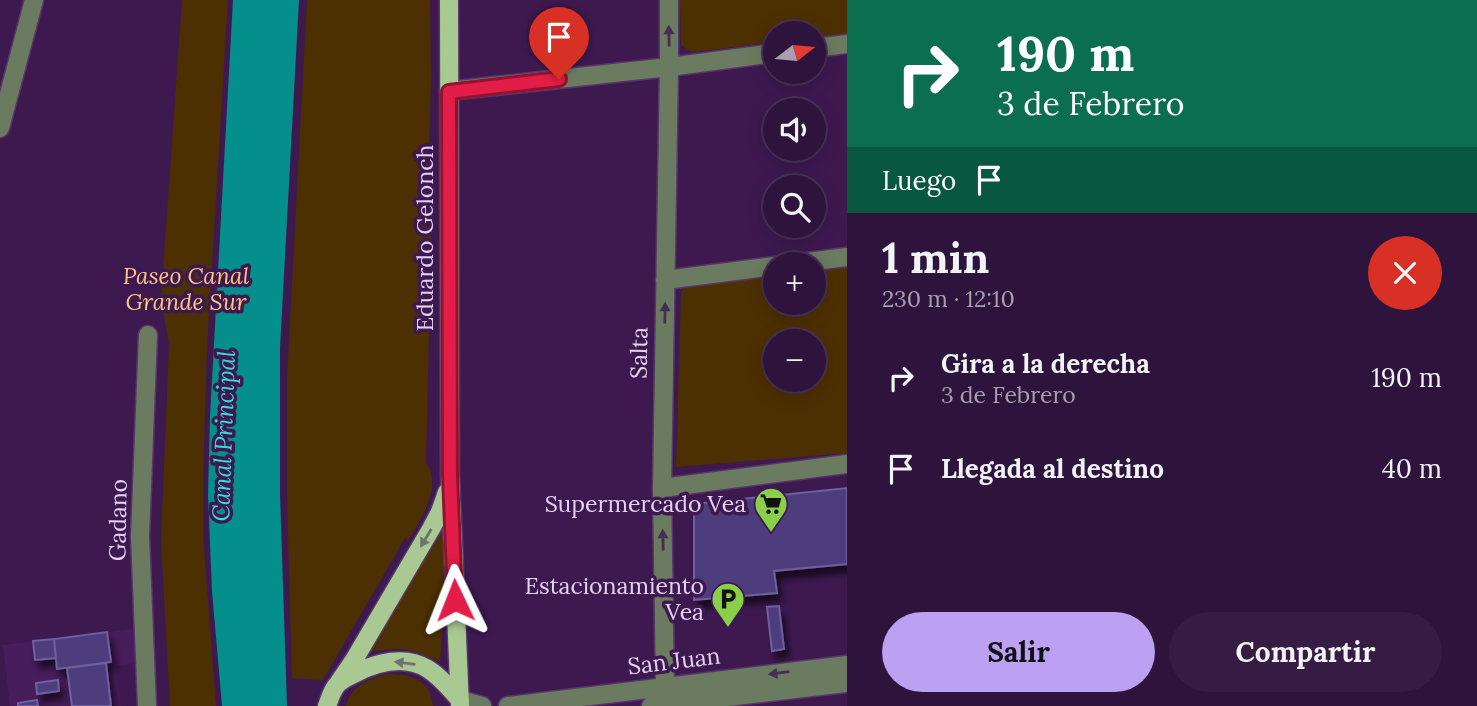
<!DOCTYPE html>
<html lang="es">
<head>
<meta charset="utf-8">
<style>
  :root { --surface:#2e133c; --page:#361c43; --text:#f1f3f6; --muted:#a79eaf; --line:#493256; --accent:#bca0f2 }
  body { margin:0; font-family:Lora,serif; background:var(--page); color:var(--text); height:100vh; display:flex; flex-direction:column; font-size:26px; white-space:nowrap }
  * { box-sizing:border-box; margin:0 }
  p { font-size:23px; color:var(--muted) }
  .icon { flex:none; width:38px; height:38px; fill:none; stroke:currentColor; stroke-width:2; stroke-linecap:round; stroke-linejoin:round }
  .map { position:relative; flex:1; overflow:hidden }
  .side { display:flex; flex-direction:column; background:var(--surface); width:630px }
  .side>* { flex:none }
  .banner { background:#0b6e4f; color:#fff; overflow:hidden }
  .needle { width:46px; rotate:74deg }
  .tools { position:absolute; left:763px; top:21px; display:grid; gap:14px }
  .tools a { display:grid; place-items:center; width:63px; height:63px; border-radius:50%; background:var(--surface); box-shadow:0 4px 18px #0003,0 0 0 2px var(--line); font-size:35px }
  .pin { position:absolute; display:grid; place-items:center; width:60px; height:60px; color:#fff; margin:-72px -30px; border-radius:50% 50% 50% 0; rotate:-45deg; box-shadow:0 0 7px #0007 }
  .pin .icon { rotate:45deg }
  .me { position:absolute; width:77px; margin:-38px; rotate:358deg; stroke-linejoin:round; filter:drop-shadow(0 0 5px #0008) }
  .turn { display:flex; align-items:center; gap:24px; height:147px; padding:0 35px; font-size:32px }
  .turn .icon { width:91px; height:91px; stroke-width:2.5 }
  .turn b { display:block; font-size:49px; line-height:60px }
  .then { display:flex; align-items:center; height:66px; padding:0 35px; background:#0003; gap:14px; font-size:26px }
  .round { display:grid; place-items:center; flex:none; width:74px; height:74px; border-radius:37px; background:var(--page) }
  .overview { display:flex; align-items:center; justify-content:space-between; height:119px; padding:0 35px }
  h1 { font-size:42px; font-weight:700; line-height:52px }
  .primary-button { display:flex; gap:14px; margin-top:auto; padding:14px 35px }
  .primary-button a { flex:1; height:80px; border-radius:42px; background:var(--accent); color:#111; font-size:28px; font-weight:700; line-height:80px; text-align:center }
  .primary-button a+a { background:var(--page); color:var(--text) }
  ul { padding:0; list-style:none }
  li { display:flex; align-items:center; gap:21px; height:91px; padding:0 35px }
  li div { flex:1 }
  li b { display:block; font-size:26px }
  li em { font-style:normal }
  main { display:flex; flex:1; min-height:0 }
  .map>svg:first-child { display:block }
</style>
</head>
<body>
<main>
<div class="map">
<svg width="847" height="706" viewBox="0 0 847 706">
  <defs>
    <filter id="shadow"><feDropShadow dx="4.5" dy="8" stdDeviation="3.5" flood-color="#0009"/></filter>
  </defs>
  <rect width="100%" height="100%" fill="#3d1950"/>
  <path fill="#471d5b" d="M132,629L136,663L116,666L121,706H10L3,645Z"/>
  <path fill="#4d3002" fill-rule="evenodd" d="M182,0H228L207,347L203,481V535L216,706H170L161,541L169,344L161,299Z
    M307,0H430L431,80L428,188L432,202L426,463C428,466 430,469 431,473C437,495 418,524 407,542L406,536L323,680L292,678L287,499V379Z
    M680,0H847V34L814,38V33H775V42L693,52L687,50L681,45Z
    M847,266V453L676,467L681,293L684,287L688,285L775,275V303H814V270ZM775,341H814V380H775Z
    M442,530L448,532L440,662C412,649 401,646 370,652Z
    M387,674C412,675 429,678 433,706H346C352,685 368,679 387,674Z"/>
  <path fill="#048f8c" d="M233,0H299L280,348V494L287,706H222L212,591L208,495L210,416Z"/>
  <path fill="#4d3e7b" stroke="#6d5fa0" stroke-width="2" filter="url(#shadow)" d="M847,488V564L774,571L777,593L694,600V504Z
    M779,606L784,649L772,651L767,607Z
    M107,632L111,662L57,669L54,639Z
    M54,639L56,658L35,660L33,641Z
    M106,663L111,706H72L67,668Z
    M58,680L59,691L37,694L36,683Z
    M37,700L38,706H18V703Z"/>
  <g fill="none" stroke-linecap="round" stroke-linejoin="round">
    <defs>
      <path id="minor" d="M814,48L847,44
        M449,91L669,67L775,53
        M0,128L34,0
        M792,264L847,257
        M665,280L775,266
        M662,488L847,464
        M460,700L482,706
        M147,706L140,536L148,335
        M508,706L847,665
        M651,706L847,683
        M662,706L665,687L662,488L669,67V0"/>
      <path id="major" d="M449,0L450,475L460,706
        M339,682L354,660L431,529L440,512L447,492
        M327,706C330,698 333,687 340,682C344,679 350,676 354,674C377,662 405,655 428,669C441,677 450,689 460,700"/>
    </defs>
    <use href="#minor" stroke="#58366a" stroke-width="21"/>
    <use href="#major" stroke="#58366a" stroke-width="21"/>
    <use href="#minor" stroke="#6b7b60" stroke-width="18"/>
    <use href="#major" stroke="#a8c991" stroke-width="18"/>
  </g>
  <defs><path id="oneway-solid" d="M-6-.8H1V-3.2L6.5 0L1 3.2V.8H-6Z" transform="scale(1.75)"/></defs>
  <g fill="#462d53">
    <use href="#oneway-solid" transform="translate(669 36) rotate(-91)"/>
    <use href="#oneway-solid" transform="translate(665 313) rotate(-89)"/>
    <use href="#oneway-solid" transform="translate(663 540) rotate(-91)"/>
    <use href="#oneway-solid" transform="translate(779 673) rotate(173)"/>
  </g>
  <g fill="#727170">
    <use href="#oneway-solid" transform="translate(426 538) rotate(121)"/>
    <use href="#oneway-solid" transform="translate(405 663) rotate(-173)"/>
  </g>
  <g fill="none" stroke-linecap="round" stroke-linejoin="round">
    <defs>
      <path id="route" d="M455,600L450,475L449,92L559,79"/>
    </defs>
    <use href="#route" stroke="#92132f" stroke-width="18"/>
    <use href="#route" stroke="#e11d48" stroke-width="12"/>
  </g>
  <defs>
    <symbol id="supermarket-pin" viewBox="-11 -11 22 30"><path d="M0 17L-7.5 6A9.5 9.5 0 1 1 7.5 6Z" fill="#89cf48" stroke="#3d1950"/><path d="M-6-5.5h2.5l.6 2H6L4.5 2H-2.5L-4.4-4H-6ZM-1.5 3.2a1.3 1.3 0 1 0 .1 0ZM3 3.2a1.3 1.3 0 1 0 .1 0Z" fill="#111"/></symbol>
    <symbol id="parking-pin" viewBox="-11 -11 22 30"><path d="M0 17L-7.5 6A9.5 9.5 0 1 1 7.5 6Z" fill="#89cf48" stroke="#3d1950"/><path d="M-3.5-5.5H1a3.5 3.5 0 0 1 0 7H-1V5.5H-3.5ZM-1-3.4V-.6H.8a1.4 1.4 0 0 0 0-2.8Z" fill="#111"/></symbol>
  </defs>
  <g fill-rule="evenodd">
    <use href="#supermarket-pin" x="752" y="485" width="38" height="52"/>
    <use href="#parking-pin" x="709" y="580" width="38" height="52"/>
  </g>
  <g text-anchor="middle" stroke-width="7" stroke-linejoin="round" paint-order="stroke">
    <g font-size="23" fill="#e5d0f1" stroke="#3d1950">
      <text transform="translate(425 238) rotate(-90)" y="8">Eduardo Gelonch</text>
      <text transform="translate(639 353) rotate(-89)" y="8">Salta</text>
      <text transform="translate(118 520) rotate(-89)" y="8">Gadano</text>
      <text transform="translate(674 661) rotate(-7)" y="8">San Juan</text>
    </g>
    <g font-size="23" font-style="italic" fill="#fac581" stroke="#3d1950">
      <text x="186" y="284">Paseo Canal<tspan x="186" dy="26">Grande Sur</tspan></text>
    </g>
    <g font-size="23" fill="#e5d0f1" stroke="#3d1950" text-anchor="end">
      <text x="746" y="512">Supermercado Vea</text>
      <text x="704" y="594">Estacionamiento<tspan x="704" dy="26">Vea</tspan></text>
    </g>
    <g font-size="24" font-style="italic" fill="#35ddd9" stroke="#3d1950">
      <text transform="translate(224 436) rotate(-88)" y="8">Canal Principal</text>
    </g>
  </g>
</svg>
<div class="tools">
<a><svg class="needle" viewBox="-14 -14 28 28"><path d="M0-13l5 13h-10z" fill="#e53935"/><path d="M0 13l5-13h-10z" fill="#a79eaf"/></svg></a>
<a><svg class="icon" aria-label="sound" viewBox="0 0 24 24"><path d="M4 9h4l5-4v14l-5-4H4zM17 9q2 3 0 6"/></svg></a>
<a><svg class="icon" aria-label="search" viewBox="0 0 24 24"><circle cx="10" cy="10" r="6"/><path d="M15 15l6 6"/></svg></a>
<a>+</a>
<a>−</a>
</div>
<div class="pin" style="left:559px;top:79px;background:#d93025"><svg class="icon" aria-label="arrive" viewBox="0 0 24 24"><path d="M6 21V4h12l-3 4 3 4H6"/></svg></div>
<svg class="me" style="left:455px;top:600px" viewBox="-20 -20 40 40"><path d="M0-17L14 15 0 8-14 15z" fill="#e11d48" stroke="#fff" stroke-width="4"/></svg>
</div>
<section class="side">
<div class="banner">
<div class="turn"><svg class="icon" aria-label="right" viewBox="0 0 24 24"><path d="M7 20v-9h11M14 6l5 5-5 5"/></svg><div><b>190 m</b>3 de Febrero</div></div>
<div class="then">Luego<svg class="icon" aria-label="arrive" viewBox="0 0 24 24"><path d="M6 21V4h12l-3 4 3 4H6"/></svg></div>
</div>
<div class="overview"><div><h1>1 min</h1><p>230 m · 12:10</p></div><a class="round" style="background:#d93025;color:#fff"><svg class="icon" aria-label="close" viewBox="0 0 24 24"><path d="M6 6l12 12M18 6L6 18"/></svg></a></div>
<ul>
<li><svg class="icon" aria-label="right" viewBox="0 0 24 24"><path d="M7 20v-9h11M14 6l5 5-5 5"/></svg><div><b>Gira a la derecha</b><p>3 de Febrero</p></div><em>190 m</em></li>
<li><svg class="icon" aria-label="arrive" viewBox="0 0 24 24"><path d="M6 21V4h12l-3 4 3 4H6"/></svg><div><b>Llegada al destino</b></div><em>40 m</em></li>
</ul>
<div class="primary-button"><a>Salir</a><a>Compartir</a></div>
</section>
</main>
</body>
</html>
